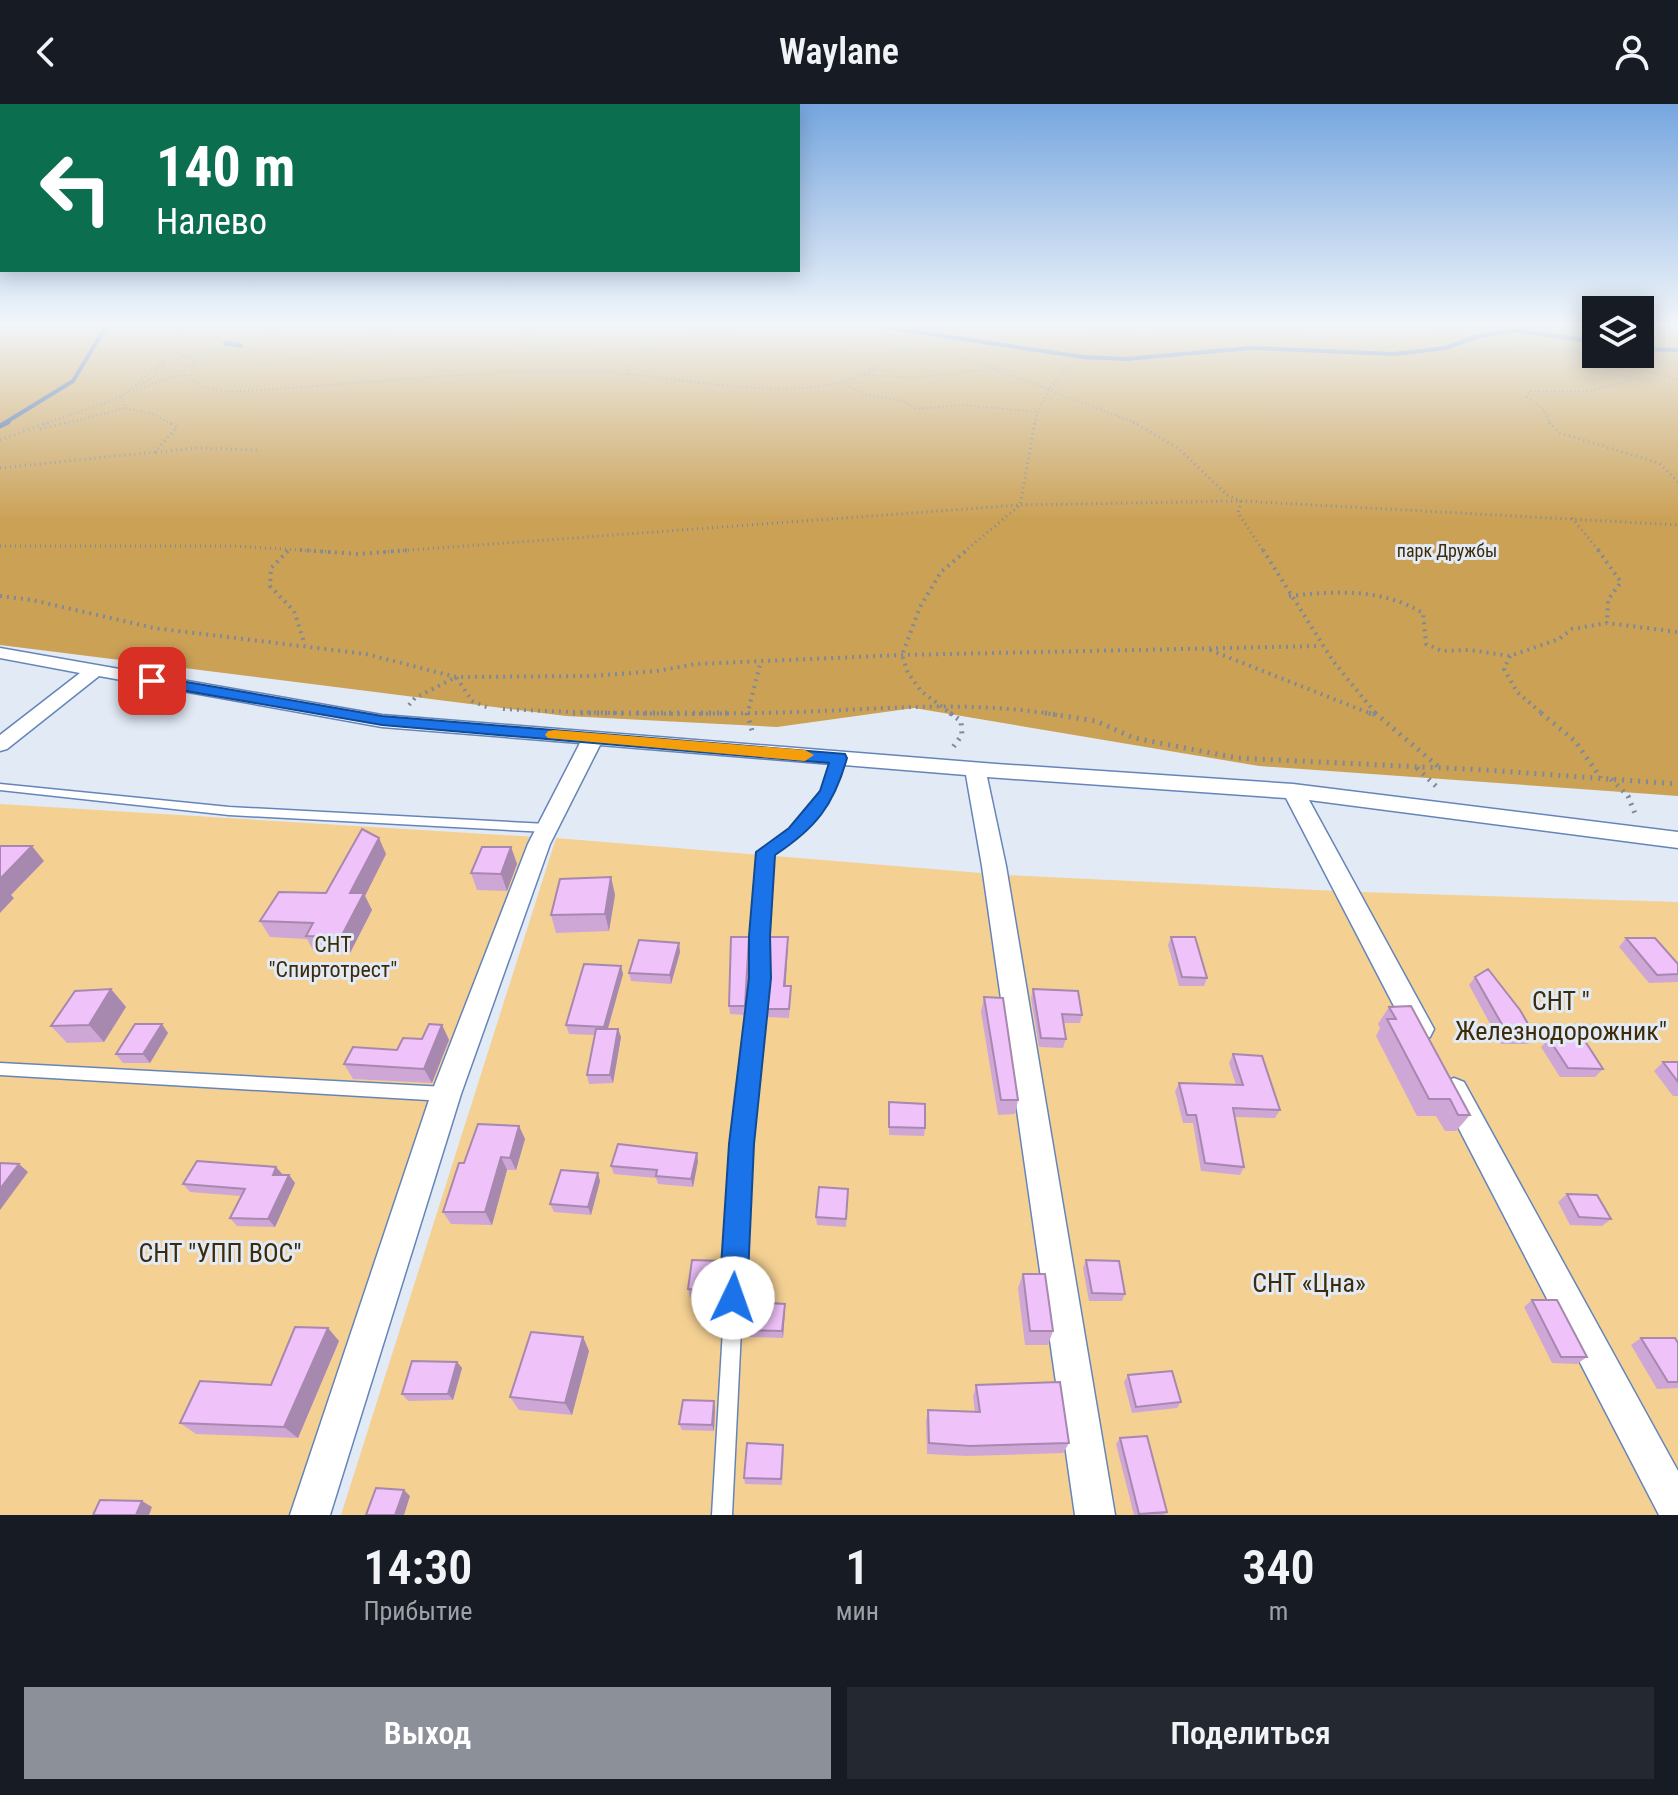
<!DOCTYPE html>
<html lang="ru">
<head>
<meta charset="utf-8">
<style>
  :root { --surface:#171b24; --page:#242831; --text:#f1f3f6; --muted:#9ea1a6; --accent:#8c9099 }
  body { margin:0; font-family:"Roboto Condensed",sans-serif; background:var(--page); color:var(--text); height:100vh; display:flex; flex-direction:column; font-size:30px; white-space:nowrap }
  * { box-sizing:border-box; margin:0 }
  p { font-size:26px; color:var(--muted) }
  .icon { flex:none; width:44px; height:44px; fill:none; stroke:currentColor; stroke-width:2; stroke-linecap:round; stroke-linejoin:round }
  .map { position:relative; height:1411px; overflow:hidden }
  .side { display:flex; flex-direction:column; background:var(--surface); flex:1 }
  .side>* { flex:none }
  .banner { position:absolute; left:0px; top:0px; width:800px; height:168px; box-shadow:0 4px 20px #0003; background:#0b6e4f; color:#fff; overflow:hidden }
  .tools { position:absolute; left:1582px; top:192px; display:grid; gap:16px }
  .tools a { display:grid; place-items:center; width:72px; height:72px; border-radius:0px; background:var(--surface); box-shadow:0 4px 20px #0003; font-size:40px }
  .pin { position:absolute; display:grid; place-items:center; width:68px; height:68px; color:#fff; margin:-34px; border-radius:16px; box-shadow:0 4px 12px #0006 }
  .me { position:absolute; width:88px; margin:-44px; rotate:3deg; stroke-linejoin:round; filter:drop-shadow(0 0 6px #0008) }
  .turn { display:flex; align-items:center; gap:28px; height:168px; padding:0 24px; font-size:36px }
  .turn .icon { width:104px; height:104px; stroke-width:2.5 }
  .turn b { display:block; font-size:56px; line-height:68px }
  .eta { display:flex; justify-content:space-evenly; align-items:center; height:136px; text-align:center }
  .eta b { font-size:48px; font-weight:600; line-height:56px }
  .action { display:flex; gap:16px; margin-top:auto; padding:16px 24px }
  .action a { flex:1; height:92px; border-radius:0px; background:var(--accent); color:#fff; font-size:32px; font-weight:600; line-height:92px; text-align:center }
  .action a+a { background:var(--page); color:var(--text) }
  header { display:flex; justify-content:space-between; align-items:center; height:104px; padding:0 24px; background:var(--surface); font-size:36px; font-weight:600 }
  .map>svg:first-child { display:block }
</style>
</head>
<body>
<header><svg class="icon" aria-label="back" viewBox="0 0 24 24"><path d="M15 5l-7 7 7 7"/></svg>Waylane<svg class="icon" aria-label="person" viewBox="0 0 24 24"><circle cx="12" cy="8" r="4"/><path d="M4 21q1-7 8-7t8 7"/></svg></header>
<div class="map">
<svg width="1678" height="1411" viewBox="0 0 1678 1411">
  <rect width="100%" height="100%" fill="#e2eaf5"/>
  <path fill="#f4d093" d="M0,700L536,733L312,1411H0Z
    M556,734L1005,771L1359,788L1678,798V1411H341Z"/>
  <path fill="#cba156" d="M0,219H1596V250H1640V219H1678V692L1259,662L914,604L777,623L566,612L0,541Z"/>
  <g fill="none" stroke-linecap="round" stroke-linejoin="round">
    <path stroke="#4c6b9d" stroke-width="4" d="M856,219L1083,253L1125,255L1252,244L1394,250L1446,244L1476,233L1512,226L1596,238
      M225,239L241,242
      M1640,245L1678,246
      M3,320L73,277L108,219"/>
    <path stroke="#4c6b9d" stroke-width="5" d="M0,322L8,318"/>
    <defs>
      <path id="lane" d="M839,651L844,654C829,698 810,723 772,750L765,832L767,874L750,1040L732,1411H712L734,1040L753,874V832L760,748L789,726L808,706L822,685L834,654Z
        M0,680L229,703L547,720L553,724L547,728L229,711L0,686Z
        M0,959L445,983L450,985L452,990L450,995L445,997L0,971Z"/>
      <path id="street" d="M0,544L382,611L996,660L1293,680L1678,728V744L1309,696L1434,925L1430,933L1420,937L1410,933L1286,694L987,673L1006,762L1115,1411H1075L982,762L966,671L600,641L550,740L461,990L330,1411H290L431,990L528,740L580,639L382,623L99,572L7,645L0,647V631L80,569L0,554Z
        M1454,974L1464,978L1678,1367V1411H1659L1444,996L1439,987L1444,978Z"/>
    </defs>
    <use href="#lane" stroke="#6585b9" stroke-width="3"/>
    <use href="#street" stroke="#6585b9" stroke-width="3"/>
    <path stroke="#808997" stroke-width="2" stroke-dasharray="1 3" stroke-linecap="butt" d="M300,219L198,252L192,260L191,274L202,283L225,288C348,282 471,265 594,268C668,270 742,291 817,283C850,279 879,265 905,246
      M515,219L522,227L552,241
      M672,219L743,233L848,239L969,255L1138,320
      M1407,222L1465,232
      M1090,228L1107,219
      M1093,232L1142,225L1193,231L1258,232L1325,224L1406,222
      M1497,237L1526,241
      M175,247L194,257L265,258L354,250L534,243L717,231
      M336,252L362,234L415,219
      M1645,257L1642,262L1645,267L1678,276
      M164,258L201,249
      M1450,258L1488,246L1539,243L1678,260
      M160,260L177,272L192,270
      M626,270L649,236
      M865,271L912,274L994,265
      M844,280L866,291L903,297L916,305L965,301L1037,308
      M136,282L155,273L159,261
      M129,288L177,272
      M121,293L125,304L153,310L172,320
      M73,318L125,304
      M44,320L121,293L175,247L180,219
      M66,320L74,315
      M1035,320C1040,289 1071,257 1093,236L1086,219
      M1550,320L1545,307L1527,293L1530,287H1589L1631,277L1586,256L1580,249"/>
    <path stroke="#808997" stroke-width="3" stroke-dasharray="1 4" stroke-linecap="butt" d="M1133,318L1178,344L1227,391L1241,397L1678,421
      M1549,318L1560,329L1659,359L1678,378
      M40,325L69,318
      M0,336L50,318
      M156,348L196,344L257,346
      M0,364L155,348L177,323L168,318
      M1572,414L1600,448
      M0,442H234L332,448
      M383,448L1020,401L1241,397L1238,409L1264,448
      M964,448L1020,401L1035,318"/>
    <path stroke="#808997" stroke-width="4" stroke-dasharray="2 5" stroke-linecap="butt" d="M300,446L359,450L410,446
      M1263,446L1333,557L1377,611
      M1598,446L1621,478L1608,496L1607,519
      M288,447L271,464L270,482L294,507L305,541
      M0,492L32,496L154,524L366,550L456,573L592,572L657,567L695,560L902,551L1321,542
      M1289,492C1336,487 1381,484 1423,509L1426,540L1442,547L1469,546L1510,552L1559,535L1572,525L1607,519L1678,528
      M1210,546L1374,611
      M1510,552L1504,565L1517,588L1544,611
      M409,601L415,594L456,573L472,597L489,604
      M503,605C600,610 698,611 796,608C884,605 970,596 1057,611
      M747,611L761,557
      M953,611L921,587L908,569L902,551L920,503L941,468L967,446"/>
    <path stroke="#808997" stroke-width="5" stroke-dasharray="2 6" stroke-linecap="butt" d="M573,609H728
      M747,609L753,630
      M950,609L961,617L962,631L951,646
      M1045,609L1096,617L1134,634L1237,654L1486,666L1678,680
      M1369,609L1375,611
      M1375,609L1440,664
      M1541,609L1575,637L1601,674
      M1417,664L1439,685
      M1611,675L1628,692L1636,712"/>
    <use href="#lane" fill="#fff" fill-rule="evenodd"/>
    <use href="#street" fill="#fff" fill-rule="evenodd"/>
  </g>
  <path fill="#cea7d6" d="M511,743L517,760L507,787L477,786L471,769Z
    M386,750L365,792L372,806L350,849H315L307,835L270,833L260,817L326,789Z
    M611,773L615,791L609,827L556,829L551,811Z
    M1171,833L1207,874L1204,882H1179L1168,841Z
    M1626,834L1678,860V878L1649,879L1619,843Z
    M750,842L746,911L730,910L729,902Z
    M788,842L785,882L791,891L789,914L766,913V905Z
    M680,848L671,880L631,877L629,869Z
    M621,862L623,870L608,925H618L621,933L613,979L589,980L587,971L595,931L569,930L566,921Z
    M1475,873L1535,932L1528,940H1501L1469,881Z
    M111,885L126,903L104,938L67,939L51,922Z
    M1033,885L1082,911L1080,919H1063L1066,935L1063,944L1039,943L1031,894Z
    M984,893L1018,996L1015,1010L998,1011L981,908Z
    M1389,903L1470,1011L1456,1027H1445L1436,1012H1417L1376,932L1380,924L1378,920Z
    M442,921L449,936L432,979L353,975L344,960L397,946L422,935Z
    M168,929L150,959H123L116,950Z
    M1549,935L1603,965L1595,973H1560L1541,943Z
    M1233,950L1280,1006L1275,1014L1234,1013L1244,1063L1240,1071L1201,1067L1193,1019H1183L1175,987L1179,979L1236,981L1229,959Z
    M1663,958H1678V992H1673L1654,967Z
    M889,998L925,1024L924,1032L889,1031Z
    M519,1022L525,1035L516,1066H507L492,1121L451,1120L443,1108L464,1059Z
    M698,1057L693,1083L658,1080L656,1074L614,1070L611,1062Z
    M276,1063L282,1071H289L295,1079L275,1123L237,1122L230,1114L241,1092L190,1088L183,1080Z
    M600,1077L591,1111L554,1108L550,1100Z
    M848,1085L846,1123L817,1121L816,1113Z
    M1567,1090L1611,1115L1602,1122L1570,1121L1558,1098Z
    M1086,1156L1125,1190L1122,1197H1089L1083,1164Z
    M722,1157L724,1165L722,1194L690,1193L688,1185Z
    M1023,1170L1053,1227L1048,1241H1025L1018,1184Z
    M1532,1196L1587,1253L1577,1260L1552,1259L1524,1203Z
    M785,1207L783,1234L750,1233L749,1226Z
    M583,1233L589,1247L572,1311L519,1306L510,1293Z
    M1641,1234L1678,1239V1284L1657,1285L1631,1241Z
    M339,1237L298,1334L196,1330L180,1319L271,1281Z
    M457,1258L462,1264L453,1296L408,1297L402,1290Z
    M1128,1271L1181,1298L1177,1304L1132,1309L1124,1278Z
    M976,1281L1069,1339L1063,1349L967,1352L927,1350L926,1317L928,1306L975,1308L973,1293Z
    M714,1297L715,1304L714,1327L682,1326L679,1320Z
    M1120,1334L1167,1408L1164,1411H1134L1116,1340Z
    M784,1347L782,1381L745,1380L744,1374Z"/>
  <path fill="#a788ae" d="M379,734L386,750L365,792L372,806L350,849L341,833L350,789Z
    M32,742L44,757L11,791L14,794L0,809V775Z
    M511,743L517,760L507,787L501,770Z
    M611,773L615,791L609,827L605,810Z
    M749,833L750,842L746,911L745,902Z
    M788,833V842L785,891L784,882Z
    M679,839L680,848L671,880L670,871Z
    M621,862L623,870L606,931L604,923Z
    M111,885L126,903L104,938L89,921Z
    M162,920L168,929L150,959L143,950Z
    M442,921L449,936L432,979L424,965Z
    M618,925L621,933L613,979L610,971Z
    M519,1022L525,1035L516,1066L510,1054Z
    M697,1049L698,1057L693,1083L691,1075Z
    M501,1053L507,1066L492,1121L485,1108Z
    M19,1060L28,1068L0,1106V1085Z
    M276,1063L283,1071H273Z
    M598,1069L600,1077L591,1111L588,1103Z
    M289,1071L295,1079L275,1123L268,1115Z
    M722,1157L724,1165L722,1194L720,1187Z
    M785,1200V1207L783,1234L782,1227Z
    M328,1224L339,1237L298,1334L284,1323Z
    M583,1233L589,1247L572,1311L565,1299Z
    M457,1258L462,1264L453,1296L448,1290Z
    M714,1297L715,1304L714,1327L712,1321Z
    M404,1386L410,1392L404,1411H395Z
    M142,1397L152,1403L149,1411H136Z"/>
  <path fill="#efc2f9" stroke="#a788ae" stroke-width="2" d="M362,725L379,734L350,789H364L341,833L306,832L313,819L260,817L279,788L326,789Z
    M0,742H32L0,775Z
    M482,743H511L501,770L471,769Z
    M611,773L605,810L551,811L560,775Z
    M731,833H749L745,902H729Z
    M768,833H788L784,882H791L789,905H766L769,865Z
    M1171,833H1195L1207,874L1182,873Z
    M1626,834H1655L1678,860V870L1657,871Z
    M639,836L679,839L670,871L629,869Z
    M584,860L621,862L604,923L566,921Z
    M1488,865L1520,906L1535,932L1508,931L1475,873Z
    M111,885L89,921L51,922L75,887Z
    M1033,885L1078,887L1082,911L1062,910L1066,935L1041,934Z
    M984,893L1003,894L1018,996H1001Z
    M1411,902L1470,1011H1458L1450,995H1429L1387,915H1396L1389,903Z
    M135,920H162L143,950H116Z
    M429,920L442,921L424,965L344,960L353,943L397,946L403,934L422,935Z
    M596,925H618L610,971H587Z
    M1583,934L1603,965L1568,964L1549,935Z
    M1233,950L1262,952L1280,1006L1233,1004L1244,1063L1205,1059L1196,1011H1187L1179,979L1243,981Z
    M1663,958H1678V978Z
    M889,998L925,1000V1024L889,1023Z
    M478,1020L519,1022L510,1054L501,1053L485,1108H443L459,1059H464Z
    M618,1040L697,1049L691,1075L656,1072L657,1066L611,1062Z
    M197,1057L276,1063L273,1071H289L268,1115L230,1114L245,1085L183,1080Z
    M0,1059L19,1060L0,1085Z
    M561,1066L598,1069L588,1103L550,1100Z
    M819,1083L848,1085L846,1115L816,1113Z
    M1567,1090L1597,1091L1611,1115L1579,1113Z
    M692,1156L722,1157L720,1187L688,1185Z
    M1086,1156L1119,1157L1125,1190L1092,1189Z
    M1023,1170H1045L1053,1227H1030Z
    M1532,1196H1557L1587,1253H1561Z
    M752,1198L785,1200L782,1227L749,1226Z
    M295,1223L328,1224L284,1323L180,1319L200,1277L271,1281Z
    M531,1228L583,1233L565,1299L510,1293Z
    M1641,1234H1675L1678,1239V1278H1668Z
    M412,1257L457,1258L448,1290H402Z
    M1172,1267L1181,1298L1136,1303L1128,1271Z
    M1060,1278L1069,1339L970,1342L929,1339L928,1306L980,1308L976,1281Z
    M683,1296L714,1297L712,1321L679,1320Z
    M1147,1332L1167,1408L1139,1410L1120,1334Z
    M747,1339L783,1341L781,1375L744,1374Z
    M376,1384L404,1386L395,1411H366Z
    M100,1396L142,1397L136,1411H93Z"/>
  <linearGradient id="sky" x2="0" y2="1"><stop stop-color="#76a6df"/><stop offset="0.53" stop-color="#f2f6fa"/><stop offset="1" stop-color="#f2f6fa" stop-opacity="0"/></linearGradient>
  <rect width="1678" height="416" fill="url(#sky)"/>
  <path fill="#1a73e8" stroke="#114b97" stroke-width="2" d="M152,572L382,612L845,650L847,654C834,701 816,724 775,751L770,832L771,874L754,1040L747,1194L743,1204L733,1209L723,1204L719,1194L729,1040L749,874V832L756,748L789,724L820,687L829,659L382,621L146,580L144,577Z"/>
  <path fill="#f59e0b" d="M554,626L805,646L814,651L805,657L548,634L545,631L548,627Z"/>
  <g text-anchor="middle" stroke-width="6" stroke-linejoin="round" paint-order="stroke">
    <g font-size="18" fill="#3d2b0a" stroke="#e2eaf5">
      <text x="1447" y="453">парк Дружбы</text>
    </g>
    <g font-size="22" fill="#3d2b0a" stroke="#e2eaf5">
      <text x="333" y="848">СНТ<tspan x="333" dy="25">"Спиртотрест"</tspan></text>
    </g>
    <g font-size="26" fill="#3d2b0a" stroke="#e2eaf5">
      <text x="1561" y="906">СНТ "<tspan x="1561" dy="30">Железнодорожник"</tspan></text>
      <text x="220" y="1158">СНТ "УПП ВОС"</text>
      <text x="1309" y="1188">СНТ «Цна»</text>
    </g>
  </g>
</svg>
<div class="tools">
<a><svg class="icon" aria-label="layers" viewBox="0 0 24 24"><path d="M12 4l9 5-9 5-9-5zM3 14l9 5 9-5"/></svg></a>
</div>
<div class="pin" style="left:152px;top:577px;background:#d93025"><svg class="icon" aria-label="arrive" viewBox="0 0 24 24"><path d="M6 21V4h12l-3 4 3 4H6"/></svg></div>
<svg class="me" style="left:733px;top:1194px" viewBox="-20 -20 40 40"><circle r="19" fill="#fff"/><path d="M0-13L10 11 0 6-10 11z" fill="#1a73e8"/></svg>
<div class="banner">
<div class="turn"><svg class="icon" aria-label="left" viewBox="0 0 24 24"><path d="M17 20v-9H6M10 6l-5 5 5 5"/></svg><div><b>140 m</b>Налево</div></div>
</div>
</div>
<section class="side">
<div class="eta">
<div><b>14:30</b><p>Прибытие</p></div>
<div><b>1</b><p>мин</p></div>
<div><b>340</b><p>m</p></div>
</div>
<div class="action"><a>Выход</a><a>Поделиться</a></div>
</section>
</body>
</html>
